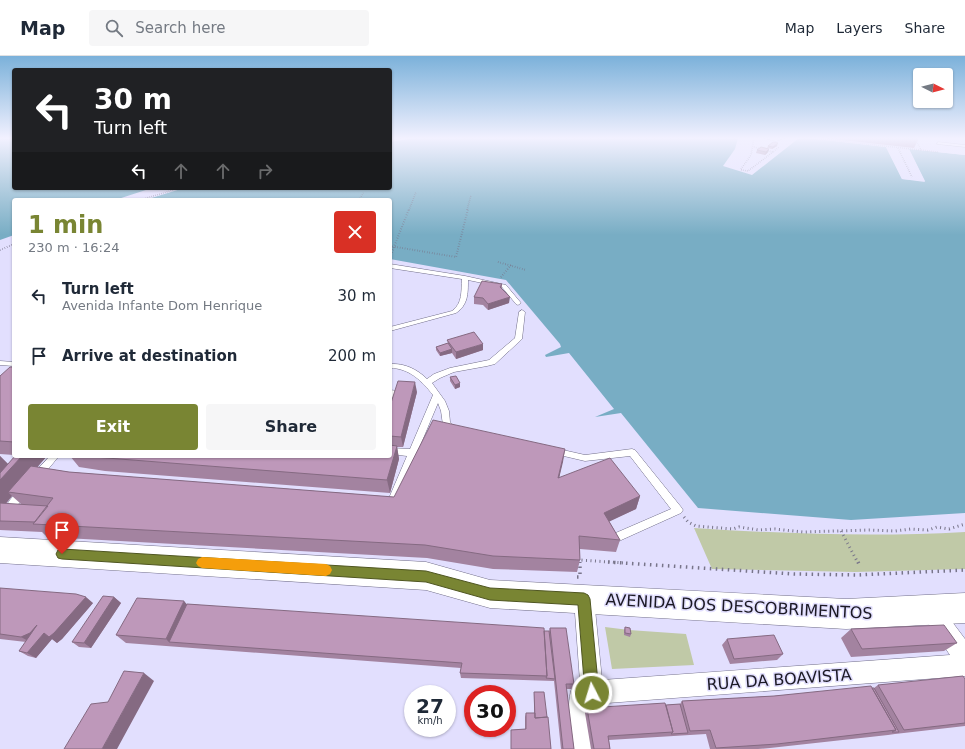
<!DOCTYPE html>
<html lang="en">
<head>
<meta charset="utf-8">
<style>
  :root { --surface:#fff; --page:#f6f6f7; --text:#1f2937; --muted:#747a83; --line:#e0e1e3; --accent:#798533 }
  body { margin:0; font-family:"DejaVu Sans",sans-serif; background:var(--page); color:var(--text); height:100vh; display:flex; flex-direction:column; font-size:15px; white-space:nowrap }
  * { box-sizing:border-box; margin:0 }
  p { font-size:13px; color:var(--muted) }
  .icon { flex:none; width:22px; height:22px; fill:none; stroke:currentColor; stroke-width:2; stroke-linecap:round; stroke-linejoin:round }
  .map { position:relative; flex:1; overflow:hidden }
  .details { position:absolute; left:12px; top:142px; width:380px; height:260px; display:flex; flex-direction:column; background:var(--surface); border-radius:4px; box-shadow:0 1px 3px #0004 }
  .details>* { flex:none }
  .banner { position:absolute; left:12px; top:12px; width:380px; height:122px; border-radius:4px; box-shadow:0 1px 3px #0004; background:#202124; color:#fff; overflow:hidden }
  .needle { width:26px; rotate:96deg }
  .controls { position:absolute; left:913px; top:12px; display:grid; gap:8px }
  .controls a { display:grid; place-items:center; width:40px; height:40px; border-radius:4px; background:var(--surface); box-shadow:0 1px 3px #0004; font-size:20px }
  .speed { position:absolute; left:404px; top:629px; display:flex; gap:8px; font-size:20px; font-weight:700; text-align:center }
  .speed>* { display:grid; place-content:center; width:52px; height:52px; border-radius:50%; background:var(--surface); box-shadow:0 1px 3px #0004; line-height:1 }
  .speed small { font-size:10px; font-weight:400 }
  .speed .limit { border:6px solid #d22; background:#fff; color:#111 }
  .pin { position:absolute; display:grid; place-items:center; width:34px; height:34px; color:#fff; margin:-41px -17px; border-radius:50% 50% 50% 0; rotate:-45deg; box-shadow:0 0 4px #0007 }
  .pin .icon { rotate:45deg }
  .me { position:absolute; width:44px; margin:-22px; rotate:355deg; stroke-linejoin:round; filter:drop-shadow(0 0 3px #0008) }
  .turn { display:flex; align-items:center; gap:14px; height:84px; padding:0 16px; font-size:18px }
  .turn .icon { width:52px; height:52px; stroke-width:2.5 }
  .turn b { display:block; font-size:28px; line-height:34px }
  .lanes { display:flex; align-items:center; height:38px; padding:0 16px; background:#0003; justify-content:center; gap:20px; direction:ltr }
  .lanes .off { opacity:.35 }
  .round { display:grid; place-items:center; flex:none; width:42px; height:42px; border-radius:4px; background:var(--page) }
  .summary { display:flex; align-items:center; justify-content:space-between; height:68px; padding:0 16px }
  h1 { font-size:24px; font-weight:700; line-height:30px; color:var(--accent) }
  .cta { display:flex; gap:8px; margin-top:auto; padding:8px 16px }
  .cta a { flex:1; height:46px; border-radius:4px; background:var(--accent); color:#fff; font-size:16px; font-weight:700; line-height:46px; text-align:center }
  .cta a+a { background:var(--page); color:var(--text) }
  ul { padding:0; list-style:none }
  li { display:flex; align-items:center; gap:12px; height:60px; padding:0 16px }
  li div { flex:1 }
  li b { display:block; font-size:15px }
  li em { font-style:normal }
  header { display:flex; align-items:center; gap:24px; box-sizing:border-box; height:56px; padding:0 20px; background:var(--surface); border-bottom:1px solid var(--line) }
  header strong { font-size:19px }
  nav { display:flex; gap:22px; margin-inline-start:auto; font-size:14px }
  .search { width:280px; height:36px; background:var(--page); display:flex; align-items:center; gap:10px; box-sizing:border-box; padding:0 14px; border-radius:4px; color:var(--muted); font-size:15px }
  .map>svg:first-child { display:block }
</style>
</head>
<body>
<header>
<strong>Map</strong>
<div class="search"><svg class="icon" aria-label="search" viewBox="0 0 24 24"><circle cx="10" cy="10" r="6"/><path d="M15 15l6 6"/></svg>Search here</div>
<nav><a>Map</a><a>Layers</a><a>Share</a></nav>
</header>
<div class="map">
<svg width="965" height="693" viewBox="0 0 965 693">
  <rect width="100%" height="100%" fill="#e2dffe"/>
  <path fill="#c0c9a7" d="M694,472C785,478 875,481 965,476V513L855,516L712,513Z
    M605,571L629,574L686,578L694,609L612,613Z"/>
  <path fill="#78adc4" d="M0,82H14V132H152L115,144H14V179L0,184Z
    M415,82H738L735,93L723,110L752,119L799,82H807L886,91L902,123L925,125L909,93L965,99V457L851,464L698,452L621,357L595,361L614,353L569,297L546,301L545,299L561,291L560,288L506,224L390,203V144H145L184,132H390V86Z"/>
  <path fill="#e2dffe" d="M807,82H824L886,89L903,121L922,123L907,94L908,91L965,97V99L909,93L925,126L902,123L886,91Z"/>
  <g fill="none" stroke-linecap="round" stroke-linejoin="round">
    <defs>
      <path id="service" d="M764,82H785L776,85Z
        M938,86L965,89V91L937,88Z
        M390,208L465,220L506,229L521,247L518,249L516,248L502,231L468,224C468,238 468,249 456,257L390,275V271L452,255C463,247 461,235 462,223L390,212Z
        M522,254L525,256L522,283L495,308L487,310L454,316L440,322L432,327L445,345L449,355L450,366L457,373L456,375L453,376L443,369L441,355L438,347L395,449L392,450L383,448L381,445L383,442H389L407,400L390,398V392L410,393L433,339C422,325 409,312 390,312V308C404,307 417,313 427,323L434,318L450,312L489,304L515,282L519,256Z
        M0,305L14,306V310L0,309Z
        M390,334L398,335L399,337L394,352L390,355Z
        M554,392L585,399L632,393L635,394L681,451L683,454L681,457L619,485L615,486L611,485L610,482L611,479L671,453L630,400L585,405L551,397L550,395L551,393Z
        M50,400H59L40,423L37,424L34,423L32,420L34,417Z
        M23,433L26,434L28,437C24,443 17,452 10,450L8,447C11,442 17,435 23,433Z"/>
      <path id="minor" d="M584,533L591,536L594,543L602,624L950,599L924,561L921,554L924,547L931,544L938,547L965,583V620L594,648H593L598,693H574C571,673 565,648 573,629L580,626L574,543L577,536Z"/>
      <path id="secondary" d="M0,481L426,506L490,524L846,543L965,537V567L846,573L490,552L426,534L0,507Z"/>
    </defs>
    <use href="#service" stroke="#726f8a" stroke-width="1"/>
    <use href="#minor" stroke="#726f8a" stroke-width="1"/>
    <use href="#secondary" stroke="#726f8a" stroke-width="1"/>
    <path stroke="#78758a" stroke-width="1.5" stroke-dasharray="0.5 1.5" stroke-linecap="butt" d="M813,82L921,94L915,82
      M390,84L404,82
      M754,91L761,93
      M898,92L912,121
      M766,94L773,96L779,91
      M921,94L938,96
      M741,113L751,99L754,82
      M741,114L748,115L773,96
      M140,144L180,132
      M359,144L364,136
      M409,154L416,136
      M467,154L471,139"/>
    <path stroke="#78758a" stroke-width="2" stroke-dasharray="0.5 2" stroke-linecap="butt" d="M390,190L456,201L468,153
      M0,194L14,188
      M390,201L409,153
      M498,206L526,214
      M501,221L511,209"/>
    <path stroke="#78758a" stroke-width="3" stroke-dasharray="1 3.5" stroke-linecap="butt" d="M684,461L688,466L696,470L733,473L739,471L759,474L775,473L803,476L869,474L895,475L911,473L928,474L937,471L949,473L965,468
      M841,475L858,507
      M580,507V504L624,507"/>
    <path stroke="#78758a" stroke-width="3.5" stroke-dasharray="1.5 4.5" stroke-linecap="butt" d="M608,506L794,518L857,519L965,514
      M858,506L859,508
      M577,521H580V506"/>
    <use href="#service" fill="#fff" fill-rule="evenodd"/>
    <use href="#minor" fill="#fff" fill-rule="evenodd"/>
    <use href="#secondary" fill="#fff" fill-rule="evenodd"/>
  </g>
  <path fill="#a383a0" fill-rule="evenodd" d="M824,82H919L914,92Z
    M768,90H777L772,93L767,92Z
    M769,93L768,96L765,99L756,97L757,94Z
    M502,228V233L509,247L488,254L483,249L474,248V241Z
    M447,284L483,294L456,303L452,297L440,300L436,294V291L448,287Z
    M14,311V399L0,398V320Z
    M450,321L460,331L455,333L450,325Z
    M417,336L403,391H397L399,403L390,437L105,415L79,411L70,400H390V350Z
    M565,393L559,422L640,440L636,453L609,465L620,484L616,496L580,493V504L577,516L493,513L427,502L47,481L42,476L0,474V400L8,408L16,400H47L37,411L69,416L394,441ZM12,440L21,448H6Z
    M0,532L93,547L62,583L57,587L52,583L36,602L28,600L19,595L26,586L0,583Z
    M114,541L121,547L91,592L79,591L72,586Z
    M187,548L544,575H549L550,572L574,628L572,633H566L574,693H561L554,625L461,622L460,617L461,612L126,587L116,579Z
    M625,571L631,578L630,581L624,579V574Z
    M851,573L957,587L944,595L851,601L841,582Z
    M727,583L783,598L777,604L730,608L722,589Z
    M965,623V670L895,678L888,679L770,692L758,693H710L706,678L609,684L610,693H591L585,657L587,652L666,649L680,648L682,645L774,640L874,632L878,629Z
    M534,636L547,661L551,693H511V674L525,673V661L526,657H534Z"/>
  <path fill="#856a82" d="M778,87L777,90L772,93L773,91Z
    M769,93L768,96L765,99L766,96Z
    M510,241L509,247L488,254V248Z
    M483,288V294L456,303V296Z
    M452,293V297L440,300V297Z
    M415,326L417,336L403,391L401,381Z
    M460,327V331L455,333V329Z
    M397,390L399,403L390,437L387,424Z
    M565,393L563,406L556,435L558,422Z
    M0,400L9,409L0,419Z
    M22,400H47L15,437L8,436L12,440L0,454V424Z
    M640,440L636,453L600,470L604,457Z
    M86,541L93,547L62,583L57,587L52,583L36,602L27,597L44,577Z
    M114,541L121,547L91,592L84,587Z
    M184,545L192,554L169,586L166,583Z
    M37,569L30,586L21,581Z
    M144,617L154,625L117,693H102Z"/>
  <path fill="#be98ba" stroke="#856a82" d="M773,86L778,87L773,91L768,90Z
    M761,91L769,93L766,96L757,94Z
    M482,225L502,228L500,231L510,241L488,248L483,242L474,241Z
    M474,276L483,288L456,296L447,284Z
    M448,287L452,293L440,297L436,291Z
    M10,311H14V386L0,385V320Z
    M456,320L460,327L455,329L450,321Z
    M398,325L415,326L401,381L390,380V350Z
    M433,364L565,393L558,422L610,402L640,440L604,457L620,484L579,480L580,504L493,500L425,489L33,468L53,442L8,436L31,410L69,416L394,441Z
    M390,389L397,390L387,424L94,401L85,400H390Z
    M15,400H22L0,424V417Z
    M0,447L48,450L35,466L0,465Z
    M0,532L76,538L86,541L54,577L49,581L44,577L27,597L19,595L37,569L30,577L21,581L0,578Z
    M103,540L114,541L84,587L72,586Z
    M137,542L184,545L166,583L116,579Z
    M187,548L544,572L547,620L460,617L462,607L169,586Z
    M944,569L957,587L862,593L851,573Z
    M625,571L630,572L631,578L625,577Z
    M550,572H566L574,628H566L574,693H563Z
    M544,575H549L555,623L546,622L547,620Z
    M774,579L783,598L734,603L727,583Z
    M124,615L144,617L102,693H64L91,648L108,646Z
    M963,620L965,623V667L904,674L878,629Z
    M871,630L896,674L777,688L716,692L710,674L690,675L682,645L774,640Z
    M872,632H874L899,676H892L896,674Z
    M534,636H544L547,661L535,662Z
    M665,647L673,676L608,680L610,693H594L587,652Z
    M680,648L688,677L671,678L673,676L666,649Z
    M526,657H535V662L548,661L551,693H511V674L526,673Z"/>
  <linearGradient id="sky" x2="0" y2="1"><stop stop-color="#7bb1da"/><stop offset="0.46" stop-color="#f2f1ff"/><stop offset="1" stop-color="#f2f1ff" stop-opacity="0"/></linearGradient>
  <rect width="965" height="179" fill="url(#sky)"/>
  <path fill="#798533" stroke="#4f5621" d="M62,493L426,515L490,532L584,537L588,539L590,543L599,637L597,642L592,644L587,642L585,637L578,549L490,544L426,526L62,503L58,502L56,498L58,494Z"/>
  <path fill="#f59e0b" d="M202,501L326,508L330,510L332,514L330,518L326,520L202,512L198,510L196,507L198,503Z"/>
  <g text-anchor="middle" stroke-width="3" stroke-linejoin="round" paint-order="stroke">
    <g font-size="16" fill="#1c1a25" stroke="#e2dffe">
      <text transform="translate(739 550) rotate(3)" y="6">AVENIDA DOS DESCOBRIMENTOS</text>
      <text transform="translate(779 623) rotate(-4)" y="6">RUA DA BOAVISTA</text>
    </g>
  </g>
</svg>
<div class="controls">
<a><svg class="needle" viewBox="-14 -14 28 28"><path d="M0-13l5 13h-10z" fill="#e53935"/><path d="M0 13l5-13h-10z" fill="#747a83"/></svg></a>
</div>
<div class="speed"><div>27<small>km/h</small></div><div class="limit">30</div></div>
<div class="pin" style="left:62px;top:498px;background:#d93025"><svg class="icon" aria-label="arrive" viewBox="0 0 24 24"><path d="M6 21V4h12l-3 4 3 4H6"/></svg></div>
<svg class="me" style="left:592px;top:637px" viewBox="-20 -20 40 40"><circle r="17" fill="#798533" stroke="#fff" stroke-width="3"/><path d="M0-11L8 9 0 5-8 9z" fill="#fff"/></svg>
<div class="banner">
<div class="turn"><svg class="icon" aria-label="left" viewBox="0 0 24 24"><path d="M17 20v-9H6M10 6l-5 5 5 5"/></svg><div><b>30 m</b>Turn left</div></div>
<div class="lanes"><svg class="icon" aria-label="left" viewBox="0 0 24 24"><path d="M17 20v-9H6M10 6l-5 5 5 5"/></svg><svg class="icon off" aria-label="ahead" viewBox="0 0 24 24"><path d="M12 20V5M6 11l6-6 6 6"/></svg><svg class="icon off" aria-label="ahead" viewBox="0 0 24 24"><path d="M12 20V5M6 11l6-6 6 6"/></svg><svg class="icon off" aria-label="right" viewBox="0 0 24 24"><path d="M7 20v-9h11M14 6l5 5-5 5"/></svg></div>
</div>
<section class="details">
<div class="summary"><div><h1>1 min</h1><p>230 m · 16:24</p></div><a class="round" style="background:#d93025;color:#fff"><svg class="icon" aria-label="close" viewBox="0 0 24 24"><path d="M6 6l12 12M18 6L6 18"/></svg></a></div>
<ul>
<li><svg class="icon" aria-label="left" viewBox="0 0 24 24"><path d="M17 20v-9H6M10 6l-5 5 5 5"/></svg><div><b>Turn left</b><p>Avenida Infante Dom Henrique</p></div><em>30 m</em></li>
<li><svg class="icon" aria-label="arrive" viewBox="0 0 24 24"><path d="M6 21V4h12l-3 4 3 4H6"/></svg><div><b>Arrive at destination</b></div><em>200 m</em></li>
</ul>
<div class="cta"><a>Exit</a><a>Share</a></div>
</section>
</div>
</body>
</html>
